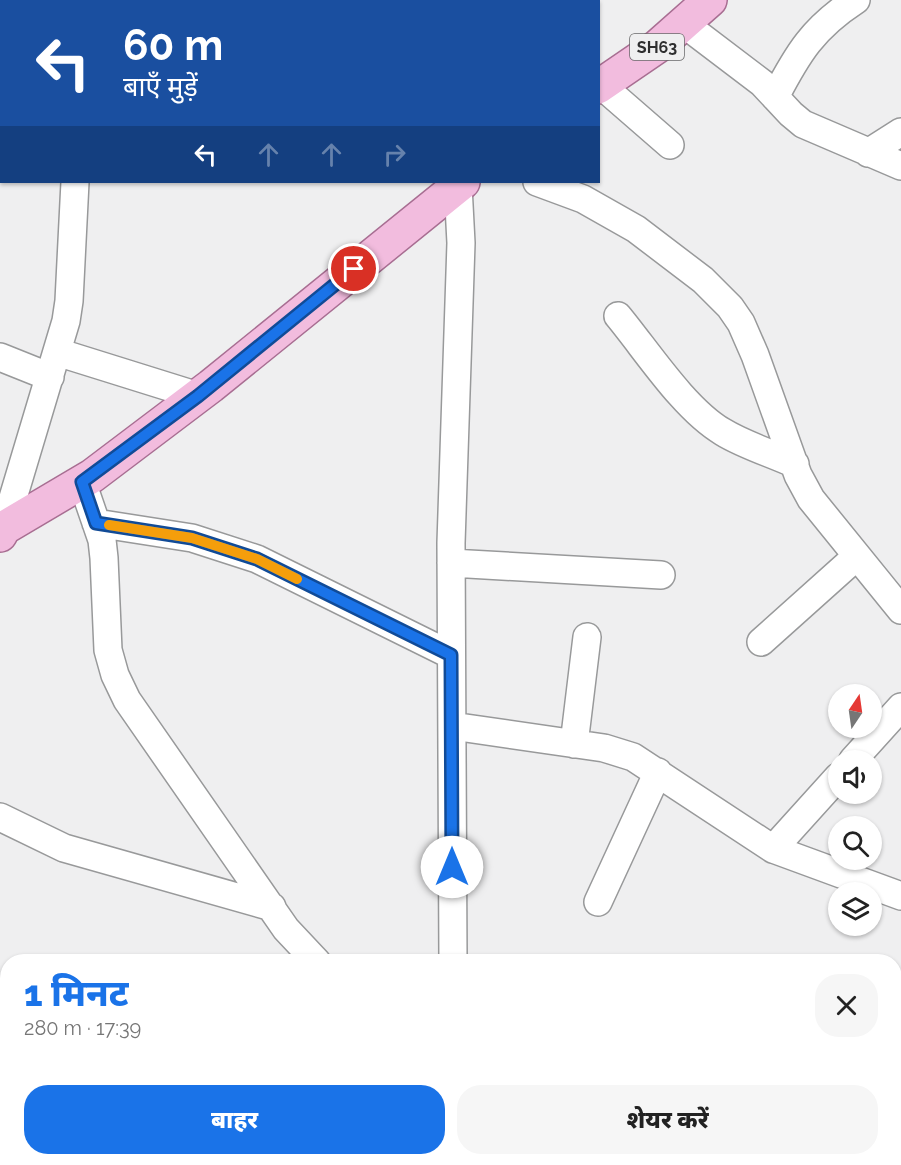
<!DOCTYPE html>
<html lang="hi">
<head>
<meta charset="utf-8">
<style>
  :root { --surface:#fff; --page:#f6f6f6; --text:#222; --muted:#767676; --accent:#1a73e8 }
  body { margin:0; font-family:Raleway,"Noto Sans Devanagari",sans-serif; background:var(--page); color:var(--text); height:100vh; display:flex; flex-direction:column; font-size:22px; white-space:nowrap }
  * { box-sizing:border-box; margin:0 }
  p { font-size:20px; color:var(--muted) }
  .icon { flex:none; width:33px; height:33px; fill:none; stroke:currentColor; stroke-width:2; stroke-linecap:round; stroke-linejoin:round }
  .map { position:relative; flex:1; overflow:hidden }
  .drawer { position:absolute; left:0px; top:954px; width:902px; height:212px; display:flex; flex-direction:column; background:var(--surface); border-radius:24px 24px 0 0; box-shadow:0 2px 4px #0004 }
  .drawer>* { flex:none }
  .top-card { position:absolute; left:0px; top:0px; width:600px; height:183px; box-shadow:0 2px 4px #0004; background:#1a4fa0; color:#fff; overflow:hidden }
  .needle { width:39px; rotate:13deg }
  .controls { position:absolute; left:828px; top:684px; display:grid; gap:12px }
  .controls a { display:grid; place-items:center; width:54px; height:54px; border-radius:50%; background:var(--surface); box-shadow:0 2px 4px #0004; font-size:30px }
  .pin { position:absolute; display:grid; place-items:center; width:51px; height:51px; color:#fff; margin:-26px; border:3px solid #fff; border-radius:50%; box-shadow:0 2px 6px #0007 }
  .me { position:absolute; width:66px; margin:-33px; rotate:0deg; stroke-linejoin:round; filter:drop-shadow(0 0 4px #0008) }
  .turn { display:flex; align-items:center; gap:21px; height:126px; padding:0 24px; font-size:27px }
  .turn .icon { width:78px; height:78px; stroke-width:2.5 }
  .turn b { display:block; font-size:42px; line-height:51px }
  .lanes { display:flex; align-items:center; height:57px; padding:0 24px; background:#0003; justify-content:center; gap:30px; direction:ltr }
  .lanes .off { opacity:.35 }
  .round { display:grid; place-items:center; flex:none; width:63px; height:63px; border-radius:24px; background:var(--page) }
  .head { display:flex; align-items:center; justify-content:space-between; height:102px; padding:0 24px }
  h1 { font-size:36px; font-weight:800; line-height:45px; color:var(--accent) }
  .button { display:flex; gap:12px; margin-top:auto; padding:12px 24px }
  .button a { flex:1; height:69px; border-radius:24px; background:var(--accent); color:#fff; font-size:24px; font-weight:800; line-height:69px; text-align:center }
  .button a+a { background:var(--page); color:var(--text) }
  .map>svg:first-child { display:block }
</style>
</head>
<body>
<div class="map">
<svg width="901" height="1165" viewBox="0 0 901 1165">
  <rect width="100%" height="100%" fill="#efeff0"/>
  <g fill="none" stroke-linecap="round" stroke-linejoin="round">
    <defs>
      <path id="street" d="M448,0L449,2
        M93,2V0
        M683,23L762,83L791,114L803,124L901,166
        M601,85L670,145
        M775,97C798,53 813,28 856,0
        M868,153L901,132
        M537,182L583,199L636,229L703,280L730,307L741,323L755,355L798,475L811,499L901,610
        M618,316C647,351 684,409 723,432C744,445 771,453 795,464
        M57,352L198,396
        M0,357L50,377
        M82,482L102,540L104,558L108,650L115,675L127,700L286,929L317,962
        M96,523L192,538L257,559L451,655
        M4,528L66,321L69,301L75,182
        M451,563L661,575
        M761,642L857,556
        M452,726L604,748L633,757L773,849L901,896
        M574,744L587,637
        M853,760L901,707
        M0,817L64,848L272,907
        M773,849L838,777
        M598,902L658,772
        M453,962L451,543L461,243L458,186
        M0,1076L8,1079
        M260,1158L272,1165
        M124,1165L125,1158
        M447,1165L448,1158"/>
      <path id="primary" d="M598,87L658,46L710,0
        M0,535L4,528L92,476L211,386L463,182"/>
    </defs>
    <use href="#street" stroke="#98999a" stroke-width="30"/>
    <use href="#primary" stroke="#a86e92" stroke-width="36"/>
    <use href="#street" stroke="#fff" stroke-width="27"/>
    <use href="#primary" stroke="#f2bcde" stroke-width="33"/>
  </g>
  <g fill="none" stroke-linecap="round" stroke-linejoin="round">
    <defs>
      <path id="route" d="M354,269L198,396L82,482L96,523L192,538L257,559L451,655L452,867"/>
    </defs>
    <use href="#route" stroke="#114b97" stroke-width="15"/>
    <use href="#route" stroke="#1a73e8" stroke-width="10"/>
    <path stroke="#f59e0b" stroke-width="10" d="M109,525L192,538L257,559L297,579"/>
  </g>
  <g text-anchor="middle" stroke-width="6" stroke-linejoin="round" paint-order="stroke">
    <rect fill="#efeff0" stroke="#686869" stroke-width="1.5" x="630" y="34" width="54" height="26" rx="4.5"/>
    <g font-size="16" font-weight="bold" fill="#2e2e2f">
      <text x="657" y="53">SH63</text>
    </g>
  </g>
</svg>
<div class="controls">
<a><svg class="needle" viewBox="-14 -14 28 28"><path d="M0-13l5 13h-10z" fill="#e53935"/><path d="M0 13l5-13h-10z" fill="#767676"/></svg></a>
<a><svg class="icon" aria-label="sound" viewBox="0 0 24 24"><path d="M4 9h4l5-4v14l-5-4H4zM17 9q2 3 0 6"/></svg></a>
<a><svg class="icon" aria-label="search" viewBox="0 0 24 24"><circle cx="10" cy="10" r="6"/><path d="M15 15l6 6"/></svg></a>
<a><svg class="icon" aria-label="layers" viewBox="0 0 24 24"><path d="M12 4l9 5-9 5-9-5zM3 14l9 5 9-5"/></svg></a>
</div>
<div class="pin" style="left:354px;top:269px;background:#d93025"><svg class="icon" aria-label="arrive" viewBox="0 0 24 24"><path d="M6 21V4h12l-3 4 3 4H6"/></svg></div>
<svg class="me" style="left:452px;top:867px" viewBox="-20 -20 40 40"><circle r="19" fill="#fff"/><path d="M0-13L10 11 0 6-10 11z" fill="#1a73e8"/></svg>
<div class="top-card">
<div class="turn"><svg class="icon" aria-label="left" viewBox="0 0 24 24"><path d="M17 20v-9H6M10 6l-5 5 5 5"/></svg><div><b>60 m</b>बाएँ मुड़ें</div></div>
<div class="lanes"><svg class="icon" aria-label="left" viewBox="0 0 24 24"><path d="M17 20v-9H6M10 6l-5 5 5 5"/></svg><svg class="icon off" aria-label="ahead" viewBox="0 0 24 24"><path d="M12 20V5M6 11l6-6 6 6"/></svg><svg class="icon off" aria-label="ahead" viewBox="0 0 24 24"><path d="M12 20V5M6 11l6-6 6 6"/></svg><svg class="icon off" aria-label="right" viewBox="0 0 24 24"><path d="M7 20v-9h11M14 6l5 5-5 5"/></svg></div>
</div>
<section class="drawer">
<div class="head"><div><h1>1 मिनट</h1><p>280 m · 17:39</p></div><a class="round"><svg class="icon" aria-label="close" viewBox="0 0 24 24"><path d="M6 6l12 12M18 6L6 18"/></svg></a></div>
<div class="button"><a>बाहर</a><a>शेयर करें</a></div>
</section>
</div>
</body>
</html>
